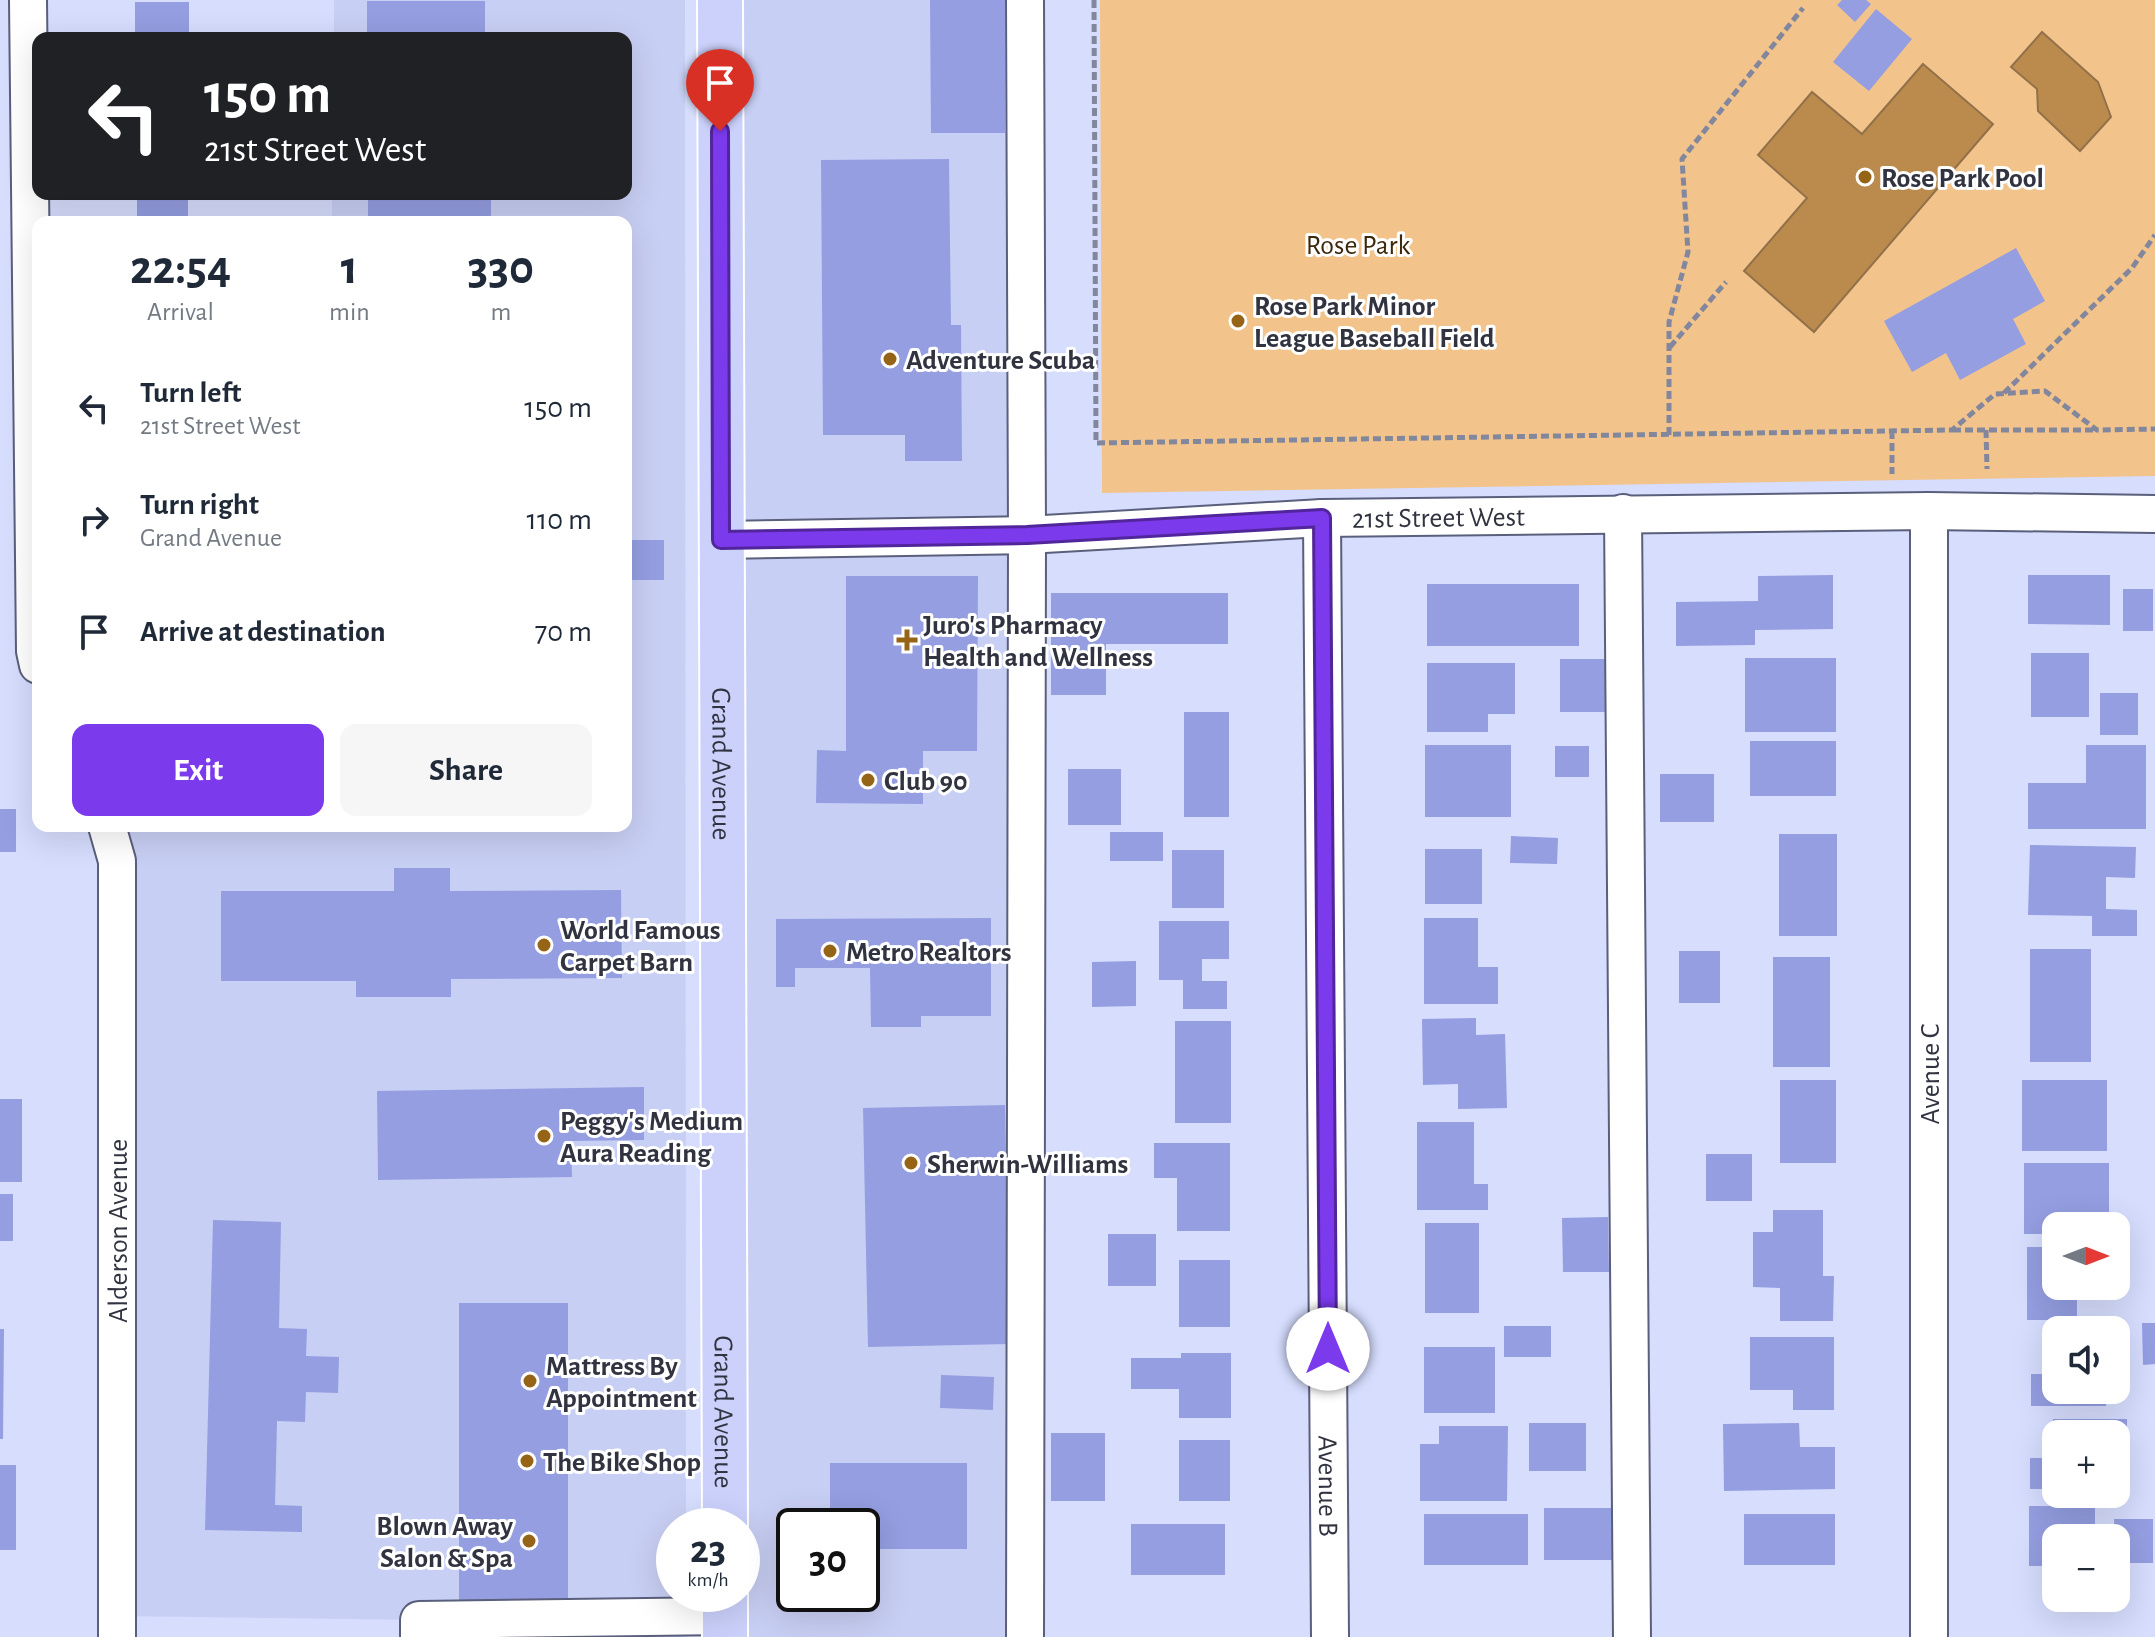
<!DOCTYPE html>
<html lang="en">
<head>
<meta charset="utf-8">
<style>
  :root { --surface:#fff; --page:#f6f6f7; --text:#1f2937; --muted:#747a83; --accent:#7c3aed }
  body { margin:0; font-family:"Alegreya Sans",sans-serif; background:var(--page); color:var(--text); height:100vh; display:flex; flex-direction:column; font-size:30px; white-space:nowrap }
  * { box-sizing:border-box; margin:0 }
  p { font-size:26px; color:var(--muted) }
  .icon { flex:none; width:44px; height:44px; fill:none; stroke:currentColor; stroke-width:2; stroke-linecap:round; stroke-linejoin:round }
  .map { position:relative; flex:1; overflow:hidden }
  .details { position:absolute; left:32px; top:216px; width:600px; height:616px; display:flex; flex-direction:column; background:var(--surface); border-radius:16px; box-shadow:0 8px 32px #0002 }
  .details>* { flex:none }
  .hud { position:absolute; left:32px; top:32px; width:600px; height:168px; border-radius:16px; box-shadow:0 8px 32px #0002; background:#202124; color:#fff; overflow:hidden }
  .needle { width:52px; rotate:90deg }
  .buttons { position:absolute; left:2042px; top:1212px; display:grid; gap:16px }
  .buttons a { display:grid; place-items:center; width:88px; height:88px; border-radius:16px; background:var(--surface); box-shadow:0 8px 32px #0002; font-size:40px }
  .speed { position:absolute; left:656px; top:1508px; display:flex; gap:16px; font-size:40px; font-weight:700; text-align:center }
  .speed>* { display:grid; place-content:center; width:104px; height:104px; border-radius:50%; background:var(--surface); box-shadow:0 8px 32px #0002; line-height:1 }
  .speed small { font-size:20px; font-weight:400 }
  .speed .limit { border:4px solid #111; border-radius:12px; background:#fff; color:#111 }
  .pin { position:absolute; display:grid; place-items:center; width:68px; height:68px; color:#fff; margin:-82px -34px; border-radius:50% 50% 50% 0; rotate:-45deg; box-shadow:0 0 8px #0007 }
  .pin .icon { rotate:45deg }
  .me { position:absolute; width:88px; margin:-44px; rotate:0deg; stroke-linejoin:round; filter:drop-shadow(0 0 6px #0008) }
  .turn { display:flex; align-items:center; gap:28px; height:168px; padding:0 40px; font-size:36px }
  .turn .icon { width:104px; height:104px; stroke-width:2.5 }
  .turn b { display:block; font-size:56px; line-height:68px }
  .eta { display:flex; justify-content:space-evenly; align-items:center; height:136px; text-align:center }
  .eta b { font-size:48px; font-weight:700; line-height:56px }
  .button { display:flex; gap:16px; margin-top:auto; padding:16px 40px }
  .button a { flex:1; height:92px; border-radius:16px; background:var(--accent); color:#fff; font-size:32px; font-weight:700; line-height:92px; text-align:center }
  .button a+a { background:var(--page); color:var(--text) }
  ul { padding:0; list-style:none }
  li { display:flex; align-items:center; gap:24px; height:112px; padding:0 40px }
  li div { flex:1 }
  li b { display:block; font-size:30px }
  li em { font-style:normal }
  .map>svg:first-child { display:block }
</style>
</head>
<body>
<div class="map">
<svg width="2155" height="1637" viewBox="0 0 2155 1637">
  <rect width="100%" height="100%" fill="#d6ddfd"/>
  <path fill="#c8cff4" fill-rule="evenodd" d="M334,0H685L686,1526H674V1594H686V1637H419L418,1620L117,1616L119,826H626V222H332V194H626V38H334Z
    M720,0H1026L1024,1637H725L742,1594V1526ZM794,1526H862V1594H794Z"/>
  <path fill="#f2c48c" d="M1100,0H2155V476L1102,493Z"/>
  <path fill="#bb8b4e" stroke="#92714a" stroke-width="2" d="M2042,32L2098,82L2111,117L2080,151L2038,111L2037,89L2011,67Z
    M1923,64L1993,124L1814,332L1744,271L1807,198L1758,155L1812,92L1862,134Z"/>
  <path fill="#949ee1" d="M930,0H1005V133H931Z
    M1842,0H1866L1871,4L1855,22L1837,5Z
    M367,1H485V38H367Z
    M135,2H189V38H135Z
    M1876,9L1912,39L1869,91L1833,62Z
    M949,159L951,325H961L962,461H905V435H823L821,160Z
    M137,194H188V222H137Z
    M368,194H491V222H368Z
    M2016,248L2045,301L2013,319L2026,344L1960,380L1946,353L1912,372L1884,321Z
    M626,540H664V580H626Z
    M1833,575V629L1755,630V645L1676,646V602L1758,601V576Z
    M2028,575H2110V625L2028,624Z
    M846,576H978L977,751H923V804L816,803L817,750L846,751Z
    M1427,584H1579V646H1427Z
    M2123,589H2153V631H2123Z
    M1051,593H1228V644H1106V695H1051Z
    M2031,653H2089V717H2031Z
    M1745,658H1836V732H1745Z
    M1560,659H1605V712H1560Z
    M1427,663H1515V714H1488V732H1427Z
    M2100,693H2138V735H2100Z
    M1184,712H1229V817H1184Z
    M1750,741H1836V796H1750Z
    M1425,745H1511V817H1425Z
    M2086,745H2146V829H2028V783H2086Z
    M1555,746H1589V777H1555Z
    M1068,769H1121V825H1068Z
    M1660,774H1714V822H1660Z
    M0,809H16V852H0Z
    M1110,832H1163V861H1110Z
    M1779,834H1837V936H1779Z
    M1511,836L1558,838L1557,864L1510,863Z
    M2030,845L2136,847L2135,878L2106,877V909L2137,910V936H2092V916L2028,915Z
    M1425,849H1482V904H1425Z
    M1172,850H1224V908H1172Z
    M394,868H450V891L621,890L622,978L451,979V997H356V981H221V891H394Z
    M991,918V1016H921V1027H871L870,968H795V987H776V919Z
    M1424,918H1478V967H1498V1004H1424Z
    M1159,921H1229V959H1202V981H1227V1009H1183V980H1159Z
    M2030,949H2091V1062H2030Z
    M1679,951H1720V1003H1679Z
    M1773,957H1830V1067H1773Z
    M1136,961V1006L1092,1007V962Z
    M1476,1018V1035L1505,1034L1507,1108L1458,1109V1084L1423,1085L1422,1019Z
    M1175,1021H1231V1123H1175Z
    M1780,1080H1836V1163H1780Z
    M2022,1080H2107V1151H2022Z
    M644,1087V1140L571,1141L572,1177L378,1180L377,1091Z
    M0,1099H22V1182H0Z
    M1005,1105L1009,1344L868,1347L863,1108Z
    M1417,1122H1474V1184H1488V1210H1417Z
    M1154,1143H1230V1231H1177V1178H1154Z
    M1706,1154H1752V1201H1706Z
    M2024,1163H2109V1212H2067V1226H2056V1234H2024Z
    M0,1194H13V1241H0Z
    M1773,1210H1823V1276H1834L1833,1321H1780V1288L1753,1287V1232H1773Z
    M1608,1217L1609,1272H1563L1562,1218Z
    M213,1220L281,1222L279,1328L307,1329L306,1356L339,1357L338,1393L306,1392L305,1422L277,1421L275,1505L302,1506V1532L205,1530Z
    M1425,1223H1479V1313H1425Z
    M1108,1234H1156V1286H1108Z
    M2027,1247H2056V1286H2107V1299H2077V1320H2027Z
    M1179,1260H1230V1327H1179Z
    M459,1303H568V1606L459,1605Z
    M2142,1323H2155V1364L2143,1365Z
    M1504,1326H1551V1357H1504Z
    M0,1329H4L3,1439H0Z
    M2052,1335H2056V1390H2106V1406H2031V1374H2052Z
    M2116,1335H2125V1386H2116Z
    M1750,1337H1834V1410H1793V1390H1750Z
    M1424,1347H1495V1413H1424Z
    M1181,1353H1231V1418H1179V1389H1131V1358H1181Z
    M941,1375L994,1377L993,1410L940,1408Z
    M2053,1419H2127V1472H2116V1434H2056V1489H2030V1458H2053Z
    M1529,1423H1586V1471H1529Z
    M1799,1423L1800,1447H1835V1489L1724,1491L1723,1424Z
    M1439,1426H1508L1507,1501H1420V1444H1439Z
    M1051,1433H1105V1501H1051Z
    M1179,1440H1230V1501H1179Z
    M830,1463H967V1549H862V1526H830Z
    M0,1465H16V1550H0Z
    M2029,1506H2095V1538H2056V1566H2029Z
    M1544,1508H1613V1560H1544Z
    M1424,1514H1528V1565H1424Z
    M1744,1514H1835V1565H1744Z
    M2114,1519H2153V1563H2116Z
    M1131,1524H1225V1575H1131Z"/>
  <g fill="none" stroke-linecap="round" stroke-linejoin="round">
    <defs>
      <g id="minor">
        <path d="M28,0L35,651L38,665"/>
        <path d="M1929,511V1637"/>
        <path d="M1623,513L1632,1637"/>
        <path id="s1" d="M1322,518L1330,1637"/>
        <path id="s2" d="M721,540L1027,535L1322,518L1929,511L2155,514"/>
        <path d="M107,826L117,861V1637"/>
        <path d="M419,1637V1620L725,1616"/>
        <path d="M1025,1637L1027,535L1025,0"/>
      </g>
      <g id="major">
        <path id="s3" d="M720,0L725,1526"/>
        <path d="M725,1594V1637"/>
      </g>
    </defs>
    <use href="#minor" stroke="#5a5f7b" stroke-width="40"/>
    <use href="#major" stroke="#fff" stroke-width="48"/>
    <path stroke="#82879d" stroke-width="5" stroke-dasharray="8 4" stroke-linecap="butt" d="M1094,0L1096,443L1952,430L1995,394L2045,391L2097,430L2155,429
      M1670,347L1726,282
      M2004,393L2132,268L2155,235
      M1953,430H2095
      M1986,430L1987,469
      M1892,431V474
      M1669,435V322L1688,252L1682,159L1803,8"/>
    <use href="#minor" stroke="#fff" stroke-width="36"/>
    <use href="#major" stroke="#cbd1fb" stroke-width="44"/>
  </g>
  <g fill="none" stroke-linecap="round" stroke-linejoin="round">
    <defs>
      <path id="route" d="M720,131L721,540L1027,535L1322,518L1328,1349"/>
    </defs>
    <use href="#route" stroke="#51269a" stroke-width="20"/>
    <use href="#route" stroke="#7c3aed" stroke-width="14"/>
  </g>
  <g fill="#966417" stroke="#fff" stroke-width="3">
    <circle cx="1865" cy="177" r="8"/>
    <circle cx="1238" cy="321" r="8"/>
    <circle cx="890" cy="359" r="8"/>
    <path d="M903 628h8v8h8v8h-8v8h-8v-8h-8v-8h8z"/>
    <circle cx="868" cy="780" r="8"/>
    <circle cx="544" cy="945" r="8"/>
    <circle cx="830" cy="951" r="8"/>
    <circle cx="544" cy="1136" r="8"/>
    <circle cx="911" cy="1163" r="8"/>
    <circle cx="530" cy="1381" r="8"/>
    <circle cx="527" cy="1461" r="8"/>
    <circle cx="529" cy="1541" r="8"/>
  </g>
  <g text-anchor="middle" stroke-width="6" stroke-linejoin="round" paint-order="stroke">
    <g font-size="28" font-weight="bold" fill="#313440" stroke="#fff" text-anchor="start">
      <text x="1881" y="187">Rose Park Pool</text>
      <text x="1254" y="315">Rose Park Minor<tspan x="1254" dy="32">League Baseball Field</tspan></text>
      <text x="906" y="369">Adventure Scuba</text>
      <text x="923" y="634">Juro's Pharmacy<tspan x="923" dy="32">Health and Wellness</tspan></text>
      <text x="884" y="790">Club 90</text>
      <text x="560" y="939">World Famous<tspan x="560" dy="32">Carpet Barn</tspan></text>
      <text x="846" y="961">Metro Realtors</text>
      <text x="560" y="1130">Peggy's Medium<tspan x="560" dy="32">Aura Reading</tspan></text>
      <text x="927" y="1173">Sherwin-Williams</text>
      <text x="546" y="1375">Mattress By<tspan x="546" dy="32">Appointment</tspan></text>
      <text x="543" y="1471">The Bike Shop</text>
      <text x="513" y="1535" text-anchor="end">Blown Away<tspan x="513" dy="32">Salon &amp; Spa</tspan></text>
    </g>
    <g font-size="28" fill="#3d280c" stroke="#fff">
      <text x="1358" y="254">Rose Park</text>
    </g>
    <g font-size="28" fill="#313440" stroke="#fff">
      <text dy="10" stroke="none"><textPath href="#s2" startOffset="718">21st Street West</textPath></text>
      <text dy="10" stroke="none"><textPath href="#s3" startOffset="764">Grand Avenue</textPath></text>
      <text transform="translate(1929 1074) rotate(-90)" y="10">Avenue C</text>
      <text transform="translate(117 1231) rotate(-90)" y="10">Alderson Avenue</text>
      <text dy="10" stroke="none"><textPath href="#s3" startOffset="1412">Grand Avenue</textPath></text>
      <text dy="10" stroke="none"><textPath href="#s1" startOffset="968">Avenue B</textPath></text>
    </g>
  </g>
</svg>
<div class="buttons">
<a><svg class="needle" viewBox="-14 -14 28 28"><path d="M0-13l5 13h-10z" fill="#e53935"/><path d="M0 13l5-13h-10z" fill="#747a83"/></svg></a>
<a><svg class="icon" aria-label="sound" viewBox="0 0 24 24"><path d="M4 9h4l5-4v14l-5-4H4zM17 9q2 3 0 6"/></svg></a>
<a>+</a>
<a>−</a>
</div>
<div class="speed"><div>23<small>km/h</small></div><div class="limit">30</div></div>
<div class="pin" style="left:720px;top:131px;background:#d93025"><svg class="icon" aria-label="arrive" viewBox="0 0 24 24"><path d="M6 21V4h12l-3 4 3 4H6"/></svg></div>
<svg class="me" style="left:1328px;top:1349px" viewBox="-20 -20 40 40"><circle r="19" fill="#fff"/><path d="M0-13L10 11 0 6-10 11z" fill="#7c3aed"/></svg>
<div class="hud">
<div class="turn"><svg class="icon" aria-label="left" viewBox="0 0 24 24"><path d="M17 20v-9H6M10 6l-5 5 5 5"/></svg><div><b>150 m</b>21st Street West</div></div>
</div>
<section class="details">
<div class="eta">
<div><b>22:54</b><p>Arrival</p></div>
<div><b>1</b><p>min</p></div>
<div><b>330</b><p>m</p></div>
</div>
<ul>
<li><svg class="icon" aria-label="left" viewBox="0 0 24 24"><path d="M17 20v-9H6M10 6l-5 5 5 5"/></svg><div><b>Turn left</b><p>21st Street West</p></div><em>150 m</em></li>
<li><svg class="icon" aria-label="right" viewBox="0 0 24 24"><path d="M7 20v-9h11M14 6l5 5-5 5"/></svg><div><b>Turn right</b><p>Grand Avenue</p></div><em>110 m</em></li>
<li><svg class="icon" aria-label="arrive" viewBox="0 0 24 24"><path d="M6 21V4h12l-3 4 3 4H6"/></svg><div><b>Arrive at destination</b></div><em>70 m</em></li>
</ul>
<div class="button"><a>Exit</a><a>Share</a></div>
</section>
</div>
</body>
</html>
